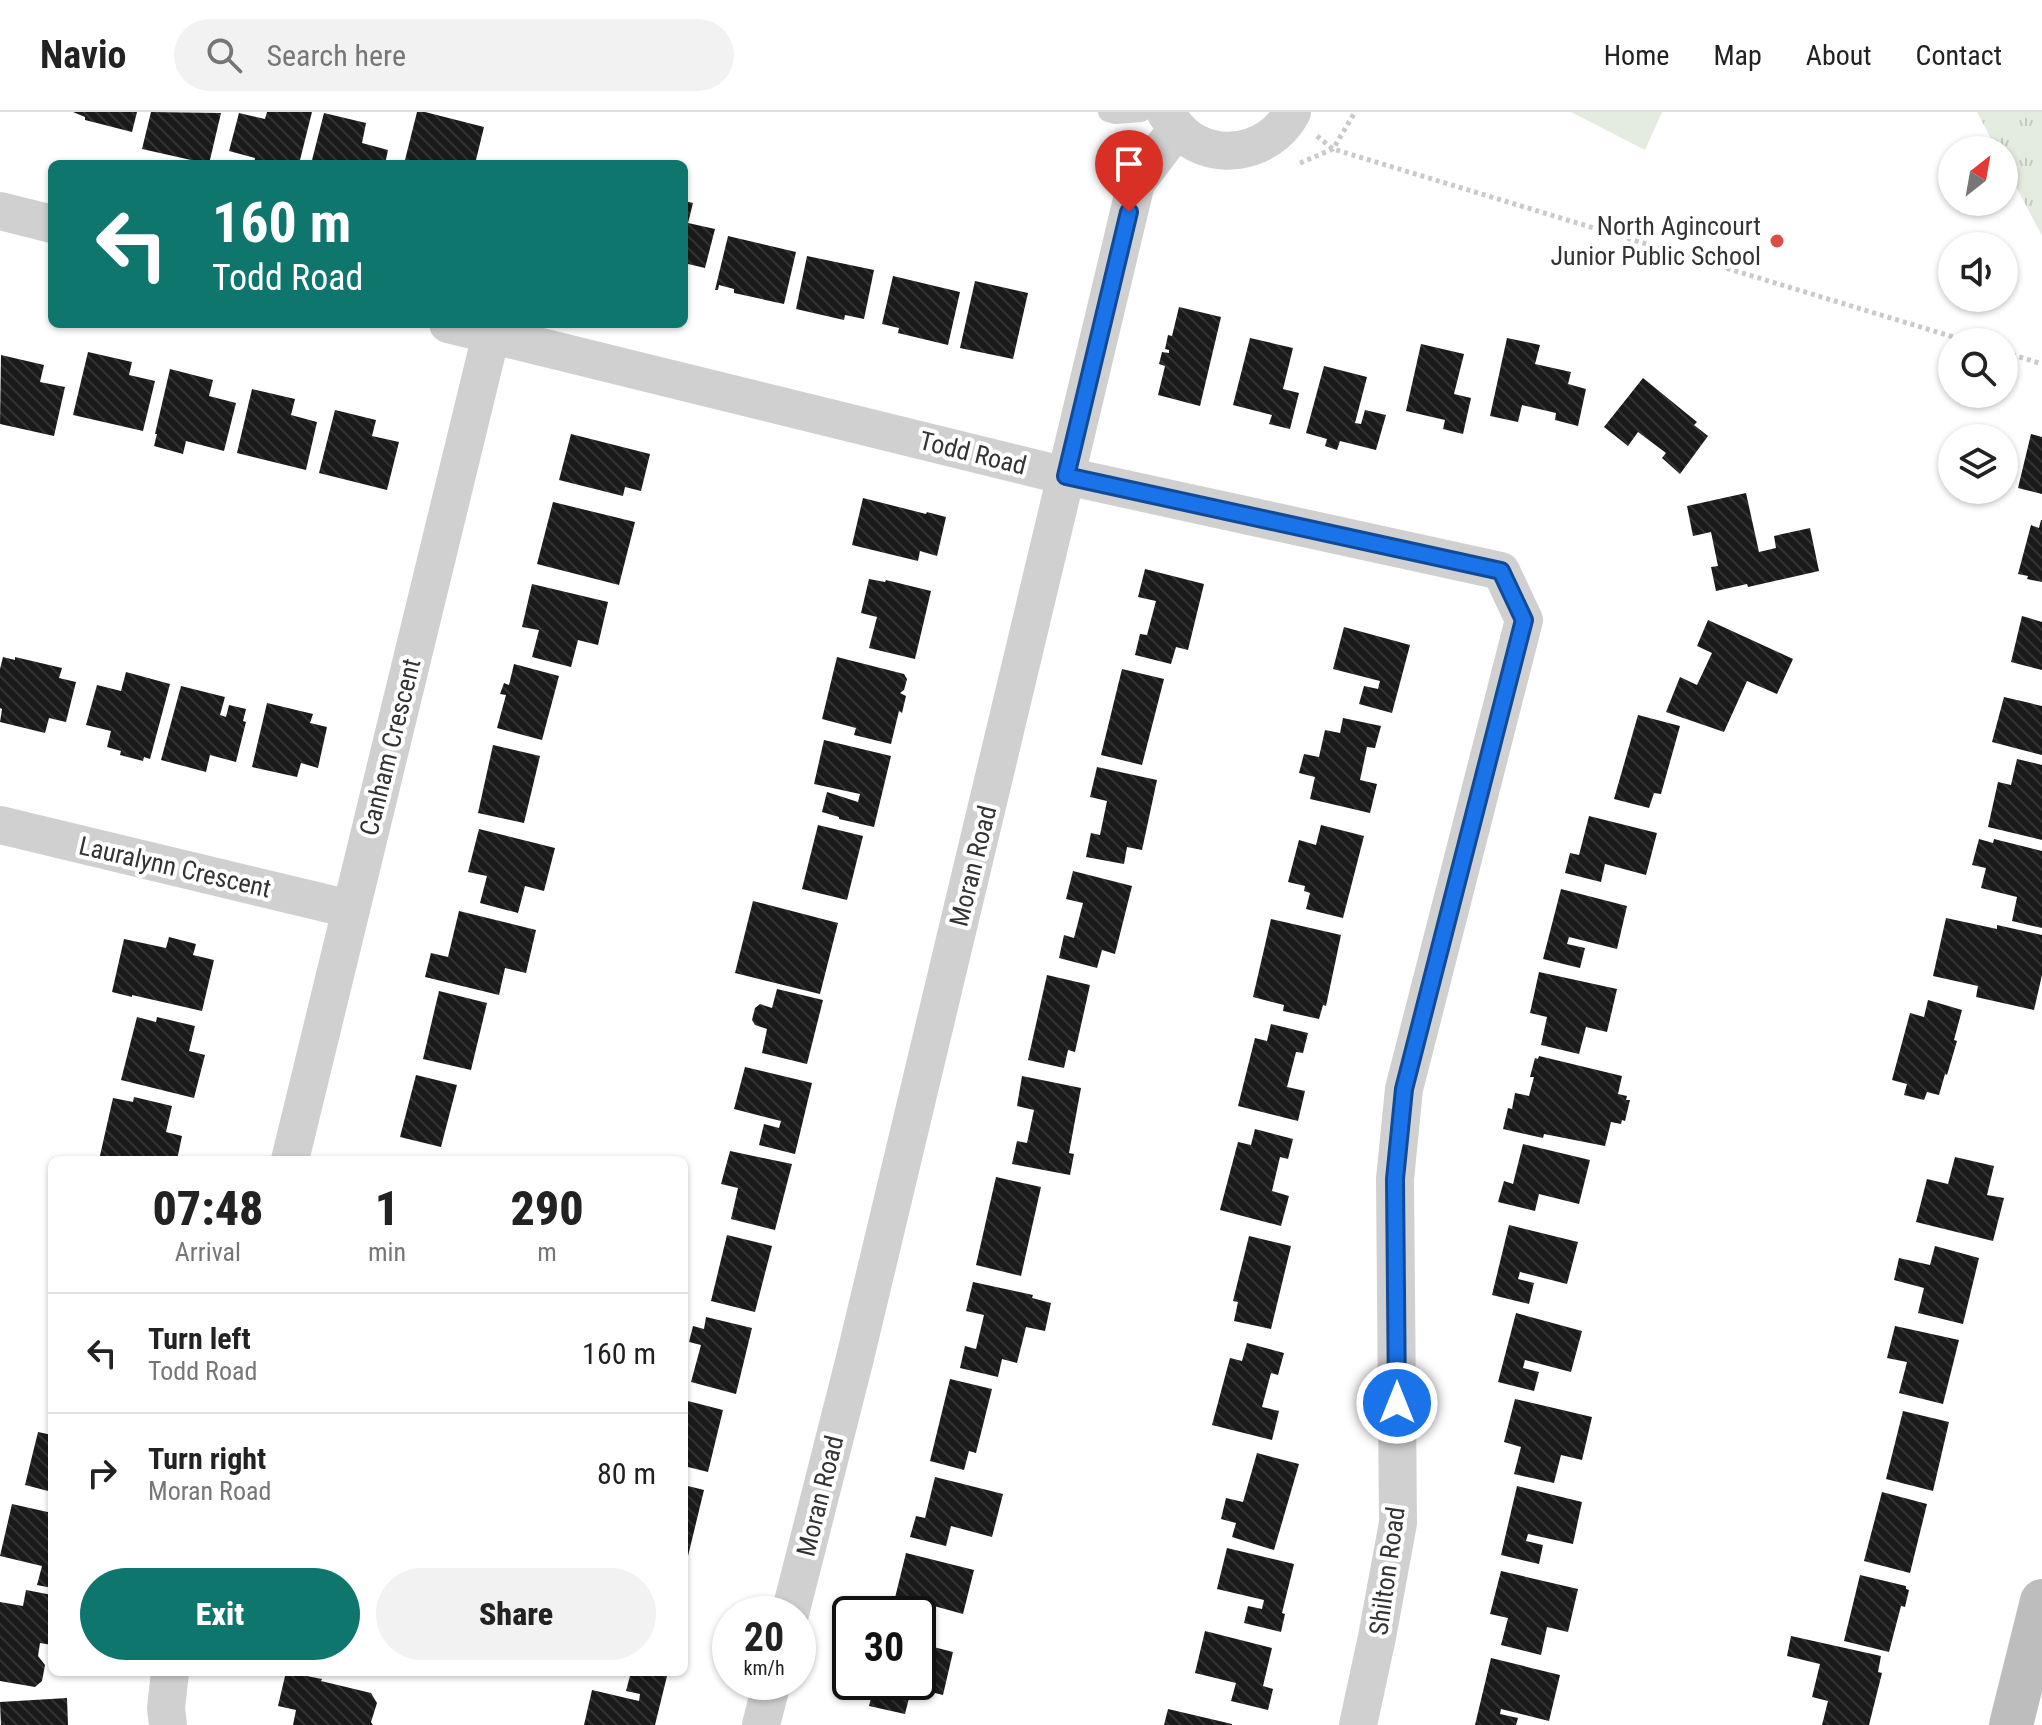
<!DOCTYPE html>
<html lang="en">
<head>
<meta charset="utf-8">
<style>
  :root { --surface:#fff; --page:#f2f2f2; --text:#222; --muted:#767676; --line:#e0e0e0; --accent:#0f766e }
  body { margin:0; font-family:"Roboto Condensed",sans-serif; background:var(--page); color:var(--text); height:100vh; display:flex; flex-direction:column; font-size:30px; white-space:nowrap }
  * { box-sizing:border-box; margin:0 }
  p { font-size:26px; color:var(--muted) }
  .icon { flex:none; width:44px; height:44px; fill:none; stroke:currentColor; stroke-width:2; stroke-linecap:round; stroke-linejoin:round }
  .map { position:relative; flex:1; overflow:hidden }
  .drawer { position:absolute; left:48px; top:1044px; width:640px; height:520px; display:flex; flex-direction:column; background:var(--surface); border-radius:12px; box-shadow:0 2px 6px #0004 }
  .drawer>* { flex:none }
  .guide { position:absolute; left:48px; top:48px; width:640px; height:168px; border-radius:12px; box-shadow:0 2px 6px #0004; background:#0f766e; color:#fff; overflow:hidden }
  .needle { width:52px; rotate:31deg }
  .controls { position:absolute; left:1938px; top:24px; display:grid; gap:16px }
  .controls a { display:grid; place-items:center; width:80px; height:80px; border-radius:50%; background:var(--surface); box-shadow:0 2px 6px #0004; font-size:40px }
  .speed { position:absolute; left:712px; top:1484px; display:flex; gap:16px; font-size:40px; font-weight:700; text-align:center }
  .speed>* { display:grid; place-content:center; width:104px; height:104px; border-radius:50%; background:var(--surface); box-shadow:0 2px 6px #0004; line-height:1 }
  .speed small { font-size:20px; font-weight:400 }
  .speed .limit { border:4px solid #111; border-radius:12px; background:#fff; color:#111 }
  .pin { position:absolute; display:grid; place-items:center; width:68px; height:68px; color:#fff; margin:-82px -34px; border-radius:50% 50% 50% 0; rotate:-45deg; box-shadow:0 0 8px #0007 }
  .pin .icon { rotate:45deg }
  .me { position:absolute; width:88px; margin:-44px; rotate:0deg; stroke-linejoin:round; filter:drop-shadow(0 0 6px #0008) }
  .turn { display:flex; align-items:center; gap:28px; height:168px; padding:0 32px; font-size:36px }
  .turn .icon { width:104px; height:104px; stroke-width:2.5 }
  .turn b { display:block; font-size:56px; line-height:68px }
  .eta { display:flex; justify-content:space-evenly; align-items:center; height:136px; text-align:center }
  .eta b { font-size:48px; font-weight:800; line-height:56px }
  .cta { display:flex; gap:16px; margin-top:auto; padding:16px 32px }
  .cta a { flex:1; height:92px; border-radius:48px; background:var(--accent); color:#fff; font-size:32px; font-weight:800; line-height:92px; text-align:center }
  .cta a+a { background:var(--page); color:var(--text) }
  ul { padding:0; list-style:none }
  li { display:flex; align-items:center; gap:24px; height:120px; padding:0 32px; border-top:2px solid var(--line) }
  li div { flex:1 }
  li b { display:block; font-size:30px }
  li em { font-style:normal }
  header { display:flex; align-items:center; gap:48px; box-sizing:border-box; height:112px; padding:0 40px; background:var(--surface); border-bottom:2px solid var(--line) }
  header strong { font-size:38px }
  nav { display:flex; gap:44px; margin-inline-start:auto; font-size:28px }
  .search { width:560px; height:72px; background:var(--page); display:flex; align-items:center; gap:20px; box-sizing:border-box; padding:0 28px; border-radius:44px; color:var(--muted); font-size:30px }
  .map>svg:first-child { display:block }
</style>
</head>
<body>
<header>
<strong>Navio</strong>
<div class="search"><svg class="icon" aria-label="search" viewBox="0 0 24 24"><circle cx="10" cy="10" r="6"/><path d="M15 15l6 6"/></svg>Search here</div>
<nav><a>Home</a><a>Map</a><a>About</a><a>Contact</a></nav>
</header>
<div class="map">
<svg width="2042" height="1613" viewBox="0 0 2042 1613">
  <defs>
    <pattern id="grass-tufts" width="24" height="20" patternUnits="userSpaceOnUse" patternTransform="scale(2)"><rect width="24" height="20" fill="#e4ebdf"/><path d="M3 7l-1-3M5 7V3M7 7l1-3M15 17l-1-3M17 17v-4M19 17l1-3" fill="none" stroke="#c4cac0"/></pattern>
    <pattern id="building-back-hatch" width="6" height="6" patternUnits="userSpaceOnUse" patternTransform="scale(2)"><rect width="6" height="6" fill="#1a1a1a"/><path d="M-1 5l2 2M0 0l6 6M5-1l2 2" fill="none" stroke="#333"/></pattern>
  </defs>
  <rect width="100%" height="100%" fill="#fff"/>
  <path fill="url(#grass-tufts)" d="M1977,0H2042V124L2004,52V38H1997Z"/>
  <path fill="#e4ebdf" d="M1571,0H1662L1645,38Z"/>
  <path fill="url(#building-back-hatch)" d="M73,0H137L132,20L85,8V5Z
    M151,0L221,1L209,52L142,37Z
    M267,0H312L299,52H254L255,46L229,39L239,1L265,7Z
    M417,0H425L484,15L475,52H404Z
    M324,1L366,11L362,31L388,38L385,52H311Z
    M684,89L693,91L688,111L715,117L705,156L684,151Z
    M728,124L796,140L784,192L734,181V177L719,173L718,178H715Z
    M807,144L874,158L864,207L845,203L844,208L796,197Z
    M893,164L960,180L948,233L898,221L899,216L882,212Z
    M975,169L1028,181L1013,247L960,236Z
    M1179,195L1221,205L1200,294L1158,283L1165,254L1159,252L1162,240L1169,241V238L1165,237L1168,223L1172,224Z
    M1250,226L1293,236L1283,277L1299,281L1290,317L1269,312L1272,303L1233,293Z
    M1507,226L1540,233L1535,252L1571,260L1568,272L1586,277L1578,314L1555,308L1556,301L1522,293L1518,310L1490,304Z
    M1421,232L1464,242L1454,282L1471,286L1463,322L1443,317L1445,308L1406,299Z
    M88,240L132,250L129,263L155,269L143,319L73,303Z
    M1,243L44,253L40,270L65,275L54,324L0,312Z
    M1324,254L1367,265L1355,311L1361,312L1365,298L1386,303L1376,338L1340,329L1337,338L1325,334L1327,327L1306,321Z
    M170,257L213,268L209,284L236,291L224,339L186,329L183,342L154,334L157,322H155Z
    M1643,266L1697,310L1694,313L1708,324L1680,362L1662,346L1666,341L1638,320L1628,334L1604,315Z
    M252,277L295,287L291,303L317,310L306,358L237,341Z
    M335,298L376,308L372,324L399,330L387,378L319,361Z
    M571,322L650,342L641,379L625,375L623,384L559,368Z
    M2031,322L2042,325V382L2018,376Z
    M1746,381L1759,440L1776,436L1774,424L1810,416L1819,459L1748,475L1747,472L1716,479L1711,455L1718,454L1711,420L1693,424L1687,394Z
    M863,386L926,402L927,400L946,405L937,444L920,439L918,449L852,433Z
    M553,390L635,410L619,473L537,452Z
    M2041,408H2042V470L2027,467L2028,464L2018,462L2031,413L2039,416Z
    M1145,457L1204,472L1188,538L1176,535L1171,552L1135,543L1140,522L1147,523L1156,489L1138,485Z
    M869,467L885,470L886,468L931,479L915,547L869,536L877,505L861,501Z
    M532,472L608,490L598,533L578,528L571,555L532,545L539,518L522,515Z
    M2022,504L2042,510V558L2011,550Z
    M1708,508L1793,547L1777,582L1747,569L1724,620L1666,600L1680,565L1697,573L1712,541L1697,534Z
    M1344,515L1410,533L1392,601L1359,592L1364,574L1378,577L1380,569L1333,557Z
    M3,545L15,548V545L62,556L59,566L76,570L66,610L49,606L45,621L0,610L2,597L0,596V557Z
    M837,545L904,562L907,567L904,578L900,581L906,584L902,601L899,599L891,632L854,623L856,616L822,607Z
    M514,552L559,564L542,628L497,616L506,583L500,582L504,571L509,573Z
    M1122,557L1164,567L1142,653L1101,643Z
    M126,560L170,572L150,647L144,645L143,649L120,643L121,639L107,635L111,619L86,613L97,573L121,579Z
    M181,574L225,585L220,603L226,605L229,593L246,597L243,609L246,610L236,650L210,643L206,660L161,648Z
    M2004,585L2042,594V643L1992,630Z
    M267,591L313,602L310,611L327,615L318,656L301,651L297,665L252,655Z
    M1638,603L1680,614L1661,682L1654,681L1649,696L1614,687Z
    M1343,606L1381,614L1375,636L1367,635L1360,668L1377,672L1370,701L1310,687L1315,665L1299,661L1304,642L1319,645L1325,618L1340,621Z
    M824,628L891,644L874,715L839,707V705L822,700L827,680L858,690L860,682L814,672Z
    M493,633L540,644L524,711L478,701Z
    M2017,647L2042,653V728L1988,715L1998,670L2011,673Z
    M1097,655L1157,668L1142,738L1127,735L1124,752L1086,745L1091,721L1100,723L1107,689L1090,685Z
    M1589,704L1657,721L1646,763L1605,752L1601,770L1565,761L1570,741L1579,743Z
    M818,713L863,724L847,788L802,777Z
    M1321,713L1364,724L1343,806L1306,797L1310,781L1304,779L1305,774L1288,770L1299,728L1316,733Z
    M479,717L555,736L544,779L525,774L518,801L480,791L487,764L468,760Z
    M1979,727L1993,731L1994,727L2042,739V816L2012,809L2017,785L1981,776L1986,756L1972,753Z
    M1073,759L1132,774L1115,842L1102,838L1097,856L1059,846L1064,823L1074,826L1083,791L1066,787Z
    M1561,777L1627,794L1617,837L1569,825L1567,832L1585,836L1580,856L1543,847Z
    M753,789L838,811L820,882L735,861Z
    M459,799L536,818L526,861L505,856L499,883L425,865L431,841L448,845Z
    M1946,806L1997,817V813L2042,823V863L2034,898L1976,885L1978,874L1933,864Z
    M1271,807L1341,823L1326,894L1323,893L1319,907L1283,899L1284,893L1253,885Z
    M169,825L196,832L193,843L214,848L202,899L132,883V885L112,880L124,827L166,836Z
    M1539,860L1617,877L1607,920L1586,915L1579,942L1541,933L1547,905L1530,901Z
    M1047,863L1090,873L1075,940L1068,938L1064,956L1028,948Z
    M777,877L823,888L807,952L762,941L767,917L755,913L752,908L755,896L760,892L772,896Z
    M439,879L487,891L471,958L423,947Z
    M1928,888L1962,898L1954,928L1957,929L1947,963L1945,962L1939,983L1927,980L1924,988L1904,983L1907,972L1892,968L1910,901L1924,905Z
    M137,905L156,910L157,905L195,914L189,939L205,943L194,986L121,968Z
    M1271,912L1308,921L1303,941L1296,940L1287,975L1305,979L1298,1009L1238,994L1255,926L1267,929Z
    M1539,944L1622,964L1618,982L1627,984L1626,988H1630L1625,1009L1622,1008L1621,1012L1611,1010L1605,1034L1544,1022L1543,1026L1503,1017L1508,996L1512,997L1515,981L1529,984L1534,965H1530L1535,946L1538,947Z
    M745,955L812,971L795,1042L759,1033L764,1012L779,1016L781,1009L734,997Z
    M416,963L457,973L441,1035L400,1025Z
    M1022,964L1081,976L1069,1041L1074,1042L1070,1063L1012,1052L1017,1029L1027,1031L1034,998L1017,994Z
    M134,985L172,994L166,1020L182,1024L177,1048H99L113,986L133,990Z
    M1255,1017L1293,1027L1288,1047L1280,1045L1272,1079L1289,1084L1281,1114L1220,1098L1238,1030L1251,1033Z
    M1523,1032L1590,1048L1579,1092L1539,1082L1535,1099L1498,1090L1504,1069L1513,1072Z
    M730,1039L792,1052L775,1118L731,1107L738,1076L721,1072Z
    M1955,1045L1994,1054L1987,1083L2004,1086L1993,1129L1916,1110L1927,1067L1948,1072Z
    M996,1065L1041,1075L1021,1164L976,1153Z
    M1509,1113L1578,1130L1567,1172L1520,1160L1518,1167L1534,1171L1529,1192L1492,1183Z
    M727,1123L772,1134L755,1200L711,1189Z
    M1249,1124L1291,1134L1271,1217L1234,1209L1238,1190L1233,1189Z
    M1935,1134L1979,1146L1963,1212L1918,1201L1924,1176L1894,1168L1899,1146L1930,1153Z
    M973,1170L1033,1183L1032,1186L1051,1191L1045,1219L1026,1215L1017,1251L1002,1247L998,1265L960,1256L965,1234L976,1237L984,1203L966,1199Z
    M1516,1201L1582,1219L1571,1260L1525,1248L1523,1256L1539,1260L1534,1279L1498,1270Z
    M706,1205L752,1216L736,1282L691,1270L701,1233L689,1230L693,1214L704,1217Z
    M1895,1214L1959,1228L1943,1292L1899,1281L1907,1250L1887,1246Z
    M1247,1231L1284,1241L1278,1263L1271,1261L1262,1295L1279,1299L1272,1328L1212,1313L1230,1246L1242,1249Z
    M950,1267L992,1277L976,1341L969,1339L964,1358L930,1349Z
    M1515,1287L1592,1305L1582,1348L1561,1343L1554,1371L1514,1362L1521,1335L1504,1330Z
    M684,1288L723,1298L708,1360L684,1354Z
    M1903,1299L1949,1310L1933,1379L1886,1367Z
    M38,1320L52,1323V1380L25,1373Z
    M1257,1341L1299,1352L1274,1438L1232,1425L1236,1411L1221,1407L1226,1386L1243,1390Z
    M935,1365L1003,1382L992,1425L951,1414L946,1434L910,1425L916,1404L925,1406Z
    M684,1373L704,1378L688,1444L684,1443Z
    M1517,1374L1582,1390L1573,1432L1528,1422L1526,1429L1543,1433L1539,1452L1501,1443Z
    M1882,1380L1927,1392L1910,1461L1864,1449Z
    M12,1392L52,1401V1476L37,1473L42,1454L0,1444Z
    M1227,1436L1294,1452L1282,1501L1285,1502L1281,1520L1244,1511L1248,1494L1262,1497L1264,1488L1217,1477Z
    M906,1441L974,1458L963,1502L916,1489L914,1497L930,1500L924,1522L918,1520V1502H891Z
    M1501,1459L1578,1477L1568,1520L1547,1515L1541,1543L1501,1533L1508,1506L1490,1502Z
    M1860,1463L1906,1474V1477L1909,1478L1905,1495L1901,1494L1889,1540L1844,1529Z
    M26,1478L52,1483V1533L40,1531L38,1544L45,1553L42,1569L35,1575L0,1569V1490L23,1494Z
    M1205,1519L1272,1536L1263,1574L1273,1577L1268,1598L1231,1589L1236,1571L1195,1561Z
    M1791,1524L1881,1544L1878,1560L1882,1561L1869,1613H1822L1828,1589L1812,1585L1820,1552L1787,1544Z
    M918,1531L953,1540L943,1583L895,1571L894,1578L910,1582L905,1602L869,1594L875,1570H918Z
    M1491,1546L1560,1563L1549,1609L1501,1597L1500,1602L1518,1606L1516,1613H1475Z
    M286,1560L322,1567L321,1569L371,1581L377,1591L371,1610L373,1613H293L296,1598L278,1594Z
    M631,1560H668L655,1613H584L592,1578L639,1589L640,1582L626,1579Z
    M67,1586L68,1613H1L0,1590Z
    M1168,1597L1232,1612V1613H1164Z"/>
  <g fill="none" stroke-linecap="round" stroke-linejoin="round">
    <path stroke="#cacaca" stroke-width="5" stroke-dasharray="4 4" stroke-linecap="butt" d="M1317,24L1333,37L1970,230
      M1300,51L1333,37L1355,0
      M2004,240L2042,252"/>
    <path stroke="#d0d0d0" stroke-width="20" d="M1108,0L1115,2L1141,0"/>
    <path stroke="#d0d0d0" stroke-width="38" d="M1165,0C1173,12 1182,24 1196,31C1231,49 1275,34 1292,0
      M0,99L52,112
      M448,212L1066,364L1501,459L1524,508L1404,977L1395,1067L1398,1411L1377,1525L1358,1613
      M0,713L350,797
      M290,1048L491,223
      M790,1502L855,1246L1136,71L1177,17
      M168,1613L166,1596L170,1560
      M761,1613L772,1570"/>
    <path stroke="#bdbdbd" stroke-width="44" d="M2011,1613L2042,1489"/>
  </g>
  <g fill="none" stroke-linecap="round" stroke-linejoin="round">
    <defs>
      <path id="route" d="M1129,100L1066,364L1501,459L1524,508L1404,977L1395,1067L1397,1291"/>
    </defs>
    <use href="#route" stroke="#114b97" stroke-width="20"/>
    <use href="#route" stroke="#1a73e8" stroke-width="14"/>
  </g>
  <circle fill="#da4f44" stroke="#fff" stroke-width="3" cx="1777" cy="129" r="8"/>
  <g text-anchor="middle" stroke-width="8" stroke-linejoin="round" paint-order="stroke">
    <g font-size="26" fill="#333" stroke="#fff" text-anchor="end">
      <text x="1761" y="123">North Agincourt<tspan x="1761" dy="30">Junior Public School</tspan></text>
    </g>
    <g font-size="26" fill="#333" stroke="#fff">
      <text transform="translate(973 341) rotate(14)" y="9">Todd Road</text>
      <text transform="translate(390 635) rotate(-76)" y="9">Canham Crescent</text>
      <text transform="translate(973 754) rotate(-76)" y="9">Moran Road</text>
      <text transform="translate(175 755) rotate(13)" y="9">Lauralynn Crescent</text>
      <text transform="translate(820 1384) rotate(-76)" y="9">Moran Road</text>
      <text transform="translate(1387 1459) rotate(-82)" y="9">Shilton Road</text>
    </g>
  </g>
</svg>
<div class="controls">
<a><svg class="needle" viewBox="-14 -14 28 28"><path d="M0-13l5 13h-10z" fill="#e53935"/><path d="M0 13l5-13h-10z" fill="#767676"/></svg></a>
<a><svg class="icon" aria-label="sound" viewBox="0 0 24 24"><path d="M4 9h4l5-4v14l-5-4H4zM17 9q2 3 0 6"/></svg></a>
<a><svg class="icon" aria-label="search" viewBox="0 0 24 24"><circle cx="10" cy="10" r="6"/><path d="M15 15l6 6"/></svg></a>
<a><svg class="icon" aria-label="layers" viewBox="0 0 24 24"><path d="M12 4l9 5-9 5-9-5zM3 14l9 5 9-5"/></svg></a>
</div>
<div class="speed"><div>20<small>km/h</small></div><div class="limit">30</div></div>
<div class="pin" style="left:1129px;top:100px;background:#d93025"><svg class="icon" aria-label="arrive" viewBox="0 0 24 24"><path d="M6 21V4h12l-3 4 3 4H6"/></svg></div>
<svg class="me" style="left:1397px;top:1291px" viewBox="-20 -20 40 40"><circle r="17" fill="#1a73e8" stroke="#fff" stroke-width="3"/><path d="M0-11L8 9 0 5-8 9z" fill="#fff"/></svg>
<div class="guide">
<div class="turn"><svg class="icon" aria-label="left" viewBox="0 0 24 24"><path d="M17 20v-9H6M10 6l-5 5 5 5"/></svg><div><b>160 m</b>Todd Road</div></div>
</div>
<section class="drawer">
<div class="eta">
<div><b>07:48</b><p>Arrival</p></div>
<div><b>1</b><p>min</p></div>
<div><b>290</b><p>m</p></div>
</div>
<ul>
<li><svg class="icon" aria-label="left" viewBox="0 0 24 24"><path d="M17 20v-9H6M10 6l-5 5 5 5"/></svg><div><b>Turn left</b><p>Todd Road</p></div><em>160 m</em></li>
<li><svg class="icon" aria-label="right" viewBox="0 0 24 24"><path d="M7 20v-9h11M14 6l5 5-5 5"/></svg><div><b>Turn right</b><p>Moran Road</p></div><em>80 m</em></li>
</ul>
<div class="cta"><a>Exit</a><a>Share</a></div>
</section>
</div>
</body>
</html>
